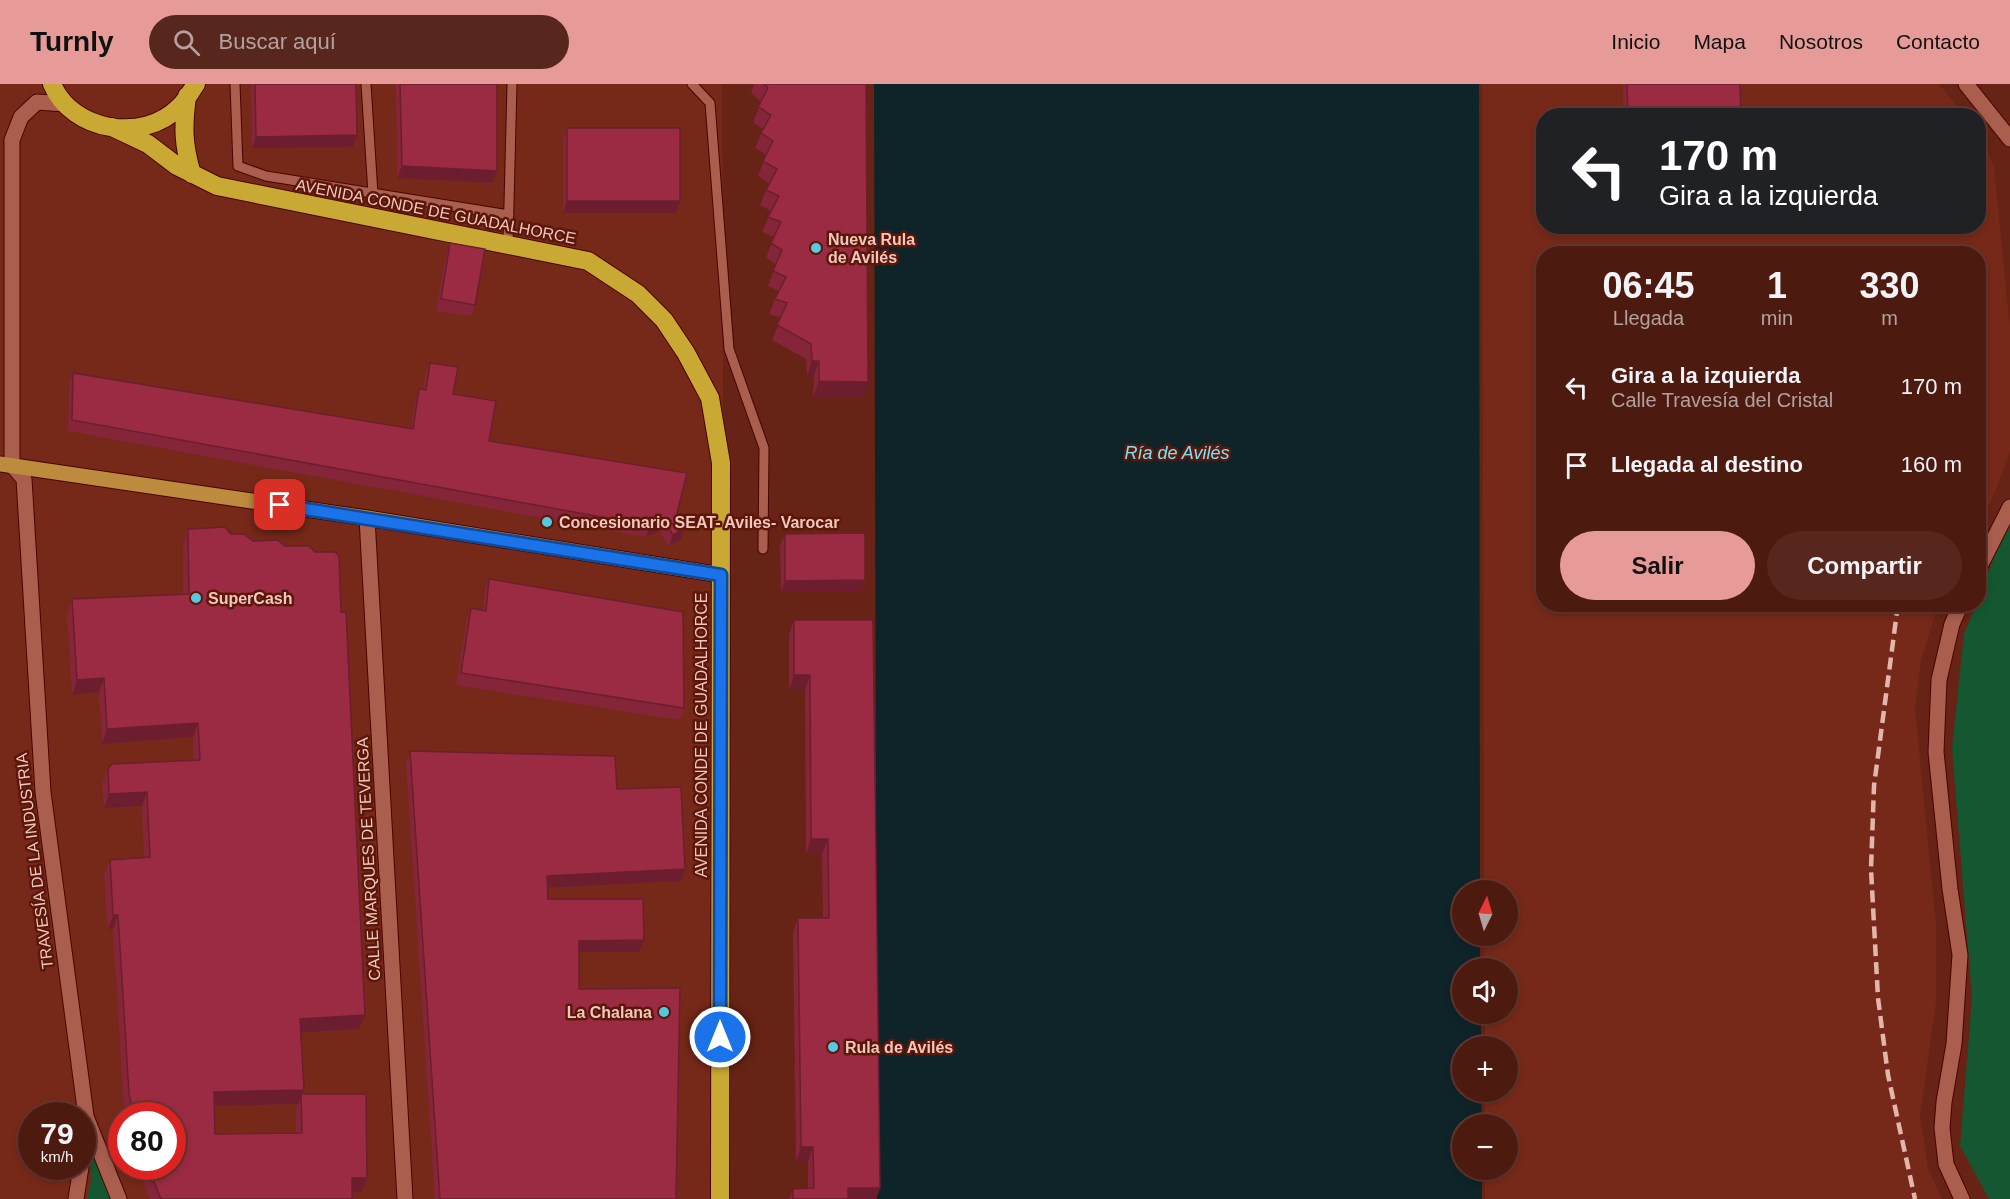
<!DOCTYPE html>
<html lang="es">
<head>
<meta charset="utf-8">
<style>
  :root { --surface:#4d1a10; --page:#57271e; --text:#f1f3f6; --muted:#b3a19f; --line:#643830; --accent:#e69b98 }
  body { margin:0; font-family:Arial,sans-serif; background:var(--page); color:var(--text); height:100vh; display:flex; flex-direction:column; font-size:22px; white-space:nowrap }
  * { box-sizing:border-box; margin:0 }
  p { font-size:20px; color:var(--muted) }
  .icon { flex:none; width:33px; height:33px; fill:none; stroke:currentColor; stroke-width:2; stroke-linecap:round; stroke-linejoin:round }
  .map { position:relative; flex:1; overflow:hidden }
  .drawer { position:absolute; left:1536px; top:162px; width:450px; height:366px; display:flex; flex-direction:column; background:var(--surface); border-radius:24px; box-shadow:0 3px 9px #0003,0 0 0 2px var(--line) }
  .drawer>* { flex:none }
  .top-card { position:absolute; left:1536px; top:24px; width:450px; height:126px; border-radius:24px; box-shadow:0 3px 9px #0003,0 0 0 2px var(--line); background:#202124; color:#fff; overflow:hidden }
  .needle { width:39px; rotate:5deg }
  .controls { position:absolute; left:1452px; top:796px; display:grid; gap:12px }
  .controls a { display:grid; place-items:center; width:66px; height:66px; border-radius:50%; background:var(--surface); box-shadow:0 3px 9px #0003,0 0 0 2px var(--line); font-size:30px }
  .speed { position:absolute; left:18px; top:1018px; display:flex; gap:12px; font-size:30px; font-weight:700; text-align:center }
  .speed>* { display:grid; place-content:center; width:78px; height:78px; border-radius:50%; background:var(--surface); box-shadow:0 3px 9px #0003,0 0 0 2px var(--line); line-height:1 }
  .speed small { font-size:15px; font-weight:400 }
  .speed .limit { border:9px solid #d22; background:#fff; color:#111 }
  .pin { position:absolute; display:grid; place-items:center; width:51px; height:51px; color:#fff; margin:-26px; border-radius:12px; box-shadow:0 3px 9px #0006 }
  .me { position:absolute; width:66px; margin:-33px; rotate:0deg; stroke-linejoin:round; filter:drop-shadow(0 0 4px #0008) }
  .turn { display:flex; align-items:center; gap:21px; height:126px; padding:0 24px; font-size:27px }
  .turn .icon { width:78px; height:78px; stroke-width:2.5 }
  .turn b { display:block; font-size:42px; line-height:51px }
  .eta { display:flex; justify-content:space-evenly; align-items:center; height:102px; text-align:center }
  .eta b { font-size:36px; font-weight:700; line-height:42px }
  .button { display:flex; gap:12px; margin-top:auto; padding:12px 24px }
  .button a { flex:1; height:69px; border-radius:36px; background:var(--accent); color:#111; font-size:24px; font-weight:700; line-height:69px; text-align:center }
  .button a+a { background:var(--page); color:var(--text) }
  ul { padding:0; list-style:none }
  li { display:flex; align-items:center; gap:18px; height:78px; padding:0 24px }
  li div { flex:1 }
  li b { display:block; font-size:22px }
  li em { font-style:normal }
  header { display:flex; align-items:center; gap:36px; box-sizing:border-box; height:84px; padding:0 30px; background:var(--accent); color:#111 }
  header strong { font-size:28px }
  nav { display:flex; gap:33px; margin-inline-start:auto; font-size:21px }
  .search { width:420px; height:54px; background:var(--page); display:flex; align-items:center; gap:15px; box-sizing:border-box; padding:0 21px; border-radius:33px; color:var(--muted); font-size:22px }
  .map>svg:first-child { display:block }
</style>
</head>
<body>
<header>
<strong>Turnly</strong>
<div class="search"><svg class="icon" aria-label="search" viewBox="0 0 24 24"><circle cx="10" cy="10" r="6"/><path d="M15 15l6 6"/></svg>Buscar aquí</div>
<nav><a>Inicio</a><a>Mapa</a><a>Nosotros</a><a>Contacto</a></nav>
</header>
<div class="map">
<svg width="2010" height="1115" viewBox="0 0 2010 1115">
  <rect width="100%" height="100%" fill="#672315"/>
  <path fill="#762919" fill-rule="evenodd" d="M0,0H722L726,1115H0ZM32,1032H82V1083H32ZM122,1032H172V1083H122Z
    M1482,0H1939L1965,31L1544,32V142H1978L1979,50L1986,61L1994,84L2010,245V367L1999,398L1979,445L1978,170H1544V520L1938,521L1921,576L1915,625L1936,841V918L1920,1032L1928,1084L1942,1115H1485V1086H1508V1041H1485V1008H1508V963H1485V930H1508V885H1484V852H1508V807H1484Z"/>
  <path fill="#145730" d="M2010,430V1115H1989L1960,1062L1972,914L1952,664L1964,550L1976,521L1978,520L1979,513Z
    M89,1051L115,1115H87L91,1095Z"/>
  <path fill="#0e2429" d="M874,0H1479L1480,807H1462V852H1480V885H1462V930H1481V963H1462V1008H1481L1482,1041H1462V1086H1482V1115H877Z"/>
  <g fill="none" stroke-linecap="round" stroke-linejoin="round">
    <defs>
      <path id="lane" d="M235,0L238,82L266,92L509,131
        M366,0L373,110
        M692,0L710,19L729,265L764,364L763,465
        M508,159L512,0"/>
      <path id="street" d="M65,20L37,18L21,33L12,56V381L24,395L43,708L86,1032L82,1070
        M367,434L405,1115
        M87,1035L119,1115
        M76,1115L81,1083"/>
      <path id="secondary" d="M1966,0L2010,55
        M1978,486L2010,423
        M1961,520L1952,540L1939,596L1936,668L1950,805L1960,871L1954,960L1944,1018L1942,1044L1946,1080L1962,1115"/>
      <path id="primary" d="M0,380L367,434L721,491"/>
      <path id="highway" d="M52,0C72,48 144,59 179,23C186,17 191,7 196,0
        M187,12C183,43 183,60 192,90
        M112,43L148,60L177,82L217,102L588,177L638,210L664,236L686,269L710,314L721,379L720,1115"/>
    </defs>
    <use href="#lane" stroke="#490400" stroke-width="11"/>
    <use href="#street" stroke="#490400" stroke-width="17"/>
    <use href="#secondary" stroke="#490400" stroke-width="17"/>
    <use href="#primary" stroke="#490400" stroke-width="17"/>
    <use href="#highway" stroke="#490400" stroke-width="20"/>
    <use href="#lane" stroke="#a95e4e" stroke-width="9"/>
    <use href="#street" stroke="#a95e4e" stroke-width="15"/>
    <use href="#secondary" stroke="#a95e4e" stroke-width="15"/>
    <use href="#primary" stroke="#bc8b3e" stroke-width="15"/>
    <use href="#highway" stroke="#c9a934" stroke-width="18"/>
    <path stroke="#e3b6ab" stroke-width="4.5" stroke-dasharray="12 6" stroke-linecap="butt" d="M1898,520L1874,702L1871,785L1878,914L1888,991L1915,1115"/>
  </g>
  <path fill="#852539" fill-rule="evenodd" d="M251,0H356L357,51L353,63L252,64Z
    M396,0H497L492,99L397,94Z
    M754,0H866L863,313H813L814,292H807L806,275L772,256L781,234L769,230L775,215L779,207L768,202L776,180L766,174L774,153L762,148L771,127L760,121L769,99L758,92L766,71L755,64L763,45L753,38L761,18L751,9Z
    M1623,0H1740L1741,32H1623Z
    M567,44L680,117L676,129H563V56Z
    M450,159L475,221L471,232L436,227L446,171Z
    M430,279L453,310L489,357L677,429L681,455L669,462L659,447L646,453L68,347L69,300L73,289L411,344L415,317L419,305L423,306L426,290Z
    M188,445L359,945L301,949L304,1006L302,1010L367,1094L362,1108L352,1109V1115H150L137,1083H172V1032H126L124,1024L113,845H108L104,790L110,776L144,774L142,722L104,724L102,699L108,685L194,676L193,653L102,660L99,608L72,611L67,530L72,515L183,510V460ZM298,1020L296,1025V1049L215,1050L214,1022Z
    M785,450L865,496L860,508H781L780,461Z
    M489,495L684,624L680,636L456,601L467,535L471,524L483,526L485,506Z
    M794,536H873L880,1104L876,1115H789L793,1105H808V1077H796L793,849L798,834H823L822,770H806L805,606H789V551Z
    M410,667L617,705L681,797L547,804L548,815L644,856L639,868H579V905L676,1115H435L406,679Z"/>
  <path fill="#6c1e2e" d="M357,51L353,63L252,64L256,53Z
    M402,82L497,87L492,99L397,94Z
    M567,117H680L676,129H563Z
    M812,277H819L814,292H807Z
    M819,297L868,298L863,313H813Z
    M663,435L659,447L646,453L650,442Z
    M685,443L681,455L669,462L673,451Z
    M865,496L860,508H781L785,497Z
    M794,591H810L805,606H789Z
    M104,594L99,608L72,611L77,596Z
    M198,639L193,653L102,660L107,645Z
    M147,708L142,722L104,724L109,710Z
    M811,755H828L822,770H806Z
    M685,785L681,797L543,804L547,792Z
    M113,831H118L113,845H108Z
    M644,856L639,868H575L579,857Z
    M365,931L359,945L295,949L300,935Z
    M304,1006L298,1020L209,1022L214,1008Z
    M801,1063H813L808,1077H796Z
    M352,1094H367L362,1108L347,1109Z
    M848,1104H880L876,1115H844Z"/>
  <path fill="#9b2b42" stroke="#6c1e2e" stroke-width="1.5" d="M255,0H356L357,51L256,53Z
    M400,0H497V87L402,82Z
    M764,0H866L868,298L819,297V277H812L811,260L777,241L787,219L775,215L786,193L773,187L782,166L771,159L781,138L768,133L779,112L766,106L777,85L763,77L773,57L761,49L771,31L758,23L768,4Z
    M1627,0H1740L1741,32H1628Z
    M567,44H680V117H567Z
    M450,159L485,165L475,221L441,215Z
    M430,279L458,283L453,310L496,317L489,357L687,389L677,429L685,443L673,451L663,435L650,442L72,336L73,289L413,345L419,305L426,306Z
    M225,443L231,450H244L253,457L278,456L285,462H309L315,468H335L339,472L341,528H346L365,931L300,935L304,1006L214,1008L215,1050L302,1049L301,1010H366L367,1094H352V1115H161L148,1083H172V1032H134L129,1010L118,831H113L110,776L150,773L147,708L109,710L108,685L112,680L200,676L198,639L107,645L104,594L77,596L72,515L189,510L188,445Z
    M865,449V496L785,497V450Z
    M489,495L683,528L684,624L461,589L471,524L486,527Z
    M794,536H873L880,1104H848V1115H793V1105L814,1104L813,1063H801L798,834H829L828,755H811L810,591H794Z
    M410,667L615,672L617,705L681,703L685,785L547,792L548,815H643L644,856L579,857V905L680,904L676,1115H440Z"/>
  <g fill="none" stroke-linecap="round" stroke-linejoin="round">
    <defs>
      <path id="route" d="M280,421L721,491L720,953"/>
    </defs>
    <use href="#route" stroke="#114b97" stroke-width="15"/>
    <use href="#route" stroke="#1a73e8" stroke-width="10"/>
  </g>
  <g fill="#56c9e1" stroke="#5b1709" stroke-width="2">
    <circle cx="816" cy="164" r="6"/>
    <circle cx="547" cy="438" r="6"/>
    <circle cx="196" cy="514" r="6"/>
    <circle cx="664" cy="928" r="6"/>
    <circle cx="833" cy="963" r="6"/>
  </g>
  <g text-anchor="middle" stroke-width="5" stroke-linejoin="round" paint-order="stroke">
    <g font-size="16" fill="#f1c7bd" stroke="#5b1709">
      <text transform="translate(436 127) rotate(11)" y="6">AVENIDA CONDE DE GUADALHORCE</text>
      <text transform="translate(701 651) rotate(-90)" y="6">AVENIDA CONDE DE GUADALHORCE</text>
      <text transform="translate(368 775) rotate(-93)" y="6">CALLE MARQUES DE TEVERGA</text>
      <text transform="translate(34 777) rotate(-97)" y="6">TRAVESÍA DE LA INDUSTRIA</text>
    </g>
    <g font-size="16" font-weight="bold" fill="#f1c7bd" stroke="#5b1709" text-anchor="start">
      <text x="828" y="161">Nueva Rula<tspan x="828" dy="18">de Avilés</tspan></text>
      <text x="559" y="444">Concesionario SEAT- Aviles- Varocar</text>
      <text x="208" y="520">SuperCash</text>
      <text x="652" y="934" text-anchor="end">La Chalana</text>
      <text x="845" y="969">Rula de Avilés</text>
    </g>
    <g font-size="18" font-style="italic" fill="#75e4fb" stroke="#5b1709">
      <text x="1177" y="375">Ría de Avilés</text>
    </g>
  </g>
</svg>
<div class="controls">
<a><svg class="needle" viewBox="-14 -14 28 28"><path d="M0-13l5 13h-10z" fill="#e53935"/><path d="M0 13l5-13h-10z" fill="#b3a19f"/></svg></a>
<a><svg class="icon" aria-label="sound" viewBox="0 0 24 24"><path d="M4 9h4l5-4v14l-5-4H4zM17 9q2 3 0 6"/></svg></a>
<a>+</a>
<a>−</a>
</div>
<div class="speed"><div>79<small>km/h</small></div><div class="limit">80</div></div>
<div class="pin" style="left:280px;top:421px;background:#d93025"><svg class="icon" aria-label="arrive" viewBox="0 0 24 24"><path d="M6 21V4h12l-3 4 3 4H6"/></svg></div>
<svg class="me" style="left:720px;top:953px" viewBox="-20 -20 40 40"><circle r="17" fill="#1a73e8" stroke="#fff" stroke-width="3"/><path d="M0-11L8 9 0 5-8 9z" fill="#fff"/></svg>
<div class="top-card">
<div class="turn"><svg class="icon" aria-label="left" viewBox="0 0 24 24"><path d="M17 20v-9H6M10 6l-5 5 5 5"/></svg><div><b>170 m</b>Gira a la izquierda</div></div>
</div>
<section class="drawer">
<div class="eta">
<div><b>06:45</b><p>Llegada</p></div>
<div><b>1</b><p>min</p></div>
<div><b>330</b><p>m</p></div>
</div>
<ul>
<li><svg class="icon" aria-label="left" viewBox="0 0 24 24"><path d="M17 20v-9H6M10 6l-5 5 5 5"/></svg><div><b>Gira a la izquierda</b><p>Calle Travesía del Cristal</p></div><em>170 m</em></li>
<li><svg class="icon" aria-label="arrive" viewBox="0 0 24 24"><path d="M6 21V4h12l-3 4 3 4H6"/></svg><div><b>Llegada al destino</b></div><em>160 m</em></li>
</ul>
<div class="button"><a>Salir</a><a>Compartir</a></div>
</section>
</div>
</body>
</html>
